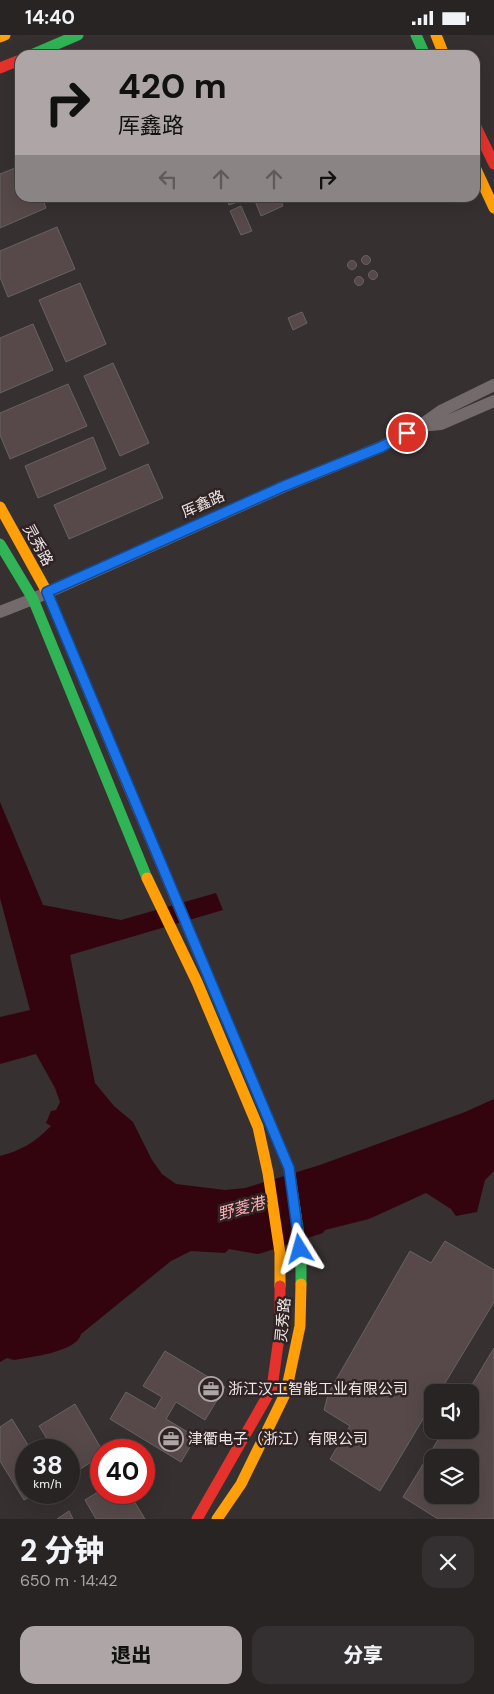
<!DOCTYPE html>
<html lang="zh">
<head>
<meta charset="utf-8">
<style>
  :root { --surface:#282424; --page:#343031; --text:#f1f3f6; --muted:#a5a4a6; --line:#444141; --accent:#aea6a6 }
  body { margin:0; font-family:"DM Sans","Noto Sans SC",sans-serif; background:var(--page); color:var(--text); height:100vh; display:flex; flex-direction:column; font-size:19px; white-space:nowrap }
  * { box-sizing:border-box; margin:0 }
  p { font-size:16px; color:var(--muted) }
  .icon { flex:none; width:28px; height:28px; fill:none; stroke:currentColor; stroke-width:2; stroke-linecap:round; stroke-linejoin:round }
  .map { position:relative; height:1484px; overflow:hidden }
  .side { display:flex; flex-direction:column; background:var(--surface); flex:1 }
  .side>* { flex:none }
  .banner { position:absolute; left:15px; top:15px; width:465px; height:152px; border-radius:15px; box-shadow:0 5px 20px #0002,0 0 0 1px var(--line); background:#aea6a6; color:#111; overflow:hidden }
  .fabs { position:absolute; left:424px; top:1349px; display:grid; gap:10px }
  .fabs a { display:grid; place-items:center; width:55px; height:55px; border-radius:10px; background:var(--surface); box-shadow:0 5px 20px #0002,0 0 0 1px var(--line); font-size:25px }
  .speed { position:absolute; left:15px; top:1404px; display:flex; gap:10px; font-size:25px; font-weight:700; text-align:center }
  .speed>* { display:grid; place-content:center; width:65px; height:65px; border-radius:50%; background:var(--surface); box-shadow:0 5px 20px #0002,0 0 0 1px var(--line); line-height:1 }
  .speed small { font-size:12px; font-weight:400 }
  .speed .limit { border:8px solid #d22; background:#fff; color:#111 }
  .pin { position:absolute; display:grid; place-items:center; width:42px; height:42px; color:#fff; margin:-21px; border:2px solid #fff; border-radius:50%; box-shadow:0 1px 5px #0007 }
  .me { position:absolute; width:55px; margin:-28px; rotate:352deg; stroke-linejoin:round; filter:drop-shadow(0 0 4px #0008) }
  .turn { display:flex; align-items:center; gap:18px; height:105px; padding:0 20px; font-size:22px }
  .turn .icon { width:65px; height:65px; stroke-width:2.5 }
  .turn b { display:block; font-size:35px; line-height:42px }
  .lanes { display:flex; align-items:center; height:48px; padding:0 20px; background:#0003; justify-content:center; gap:25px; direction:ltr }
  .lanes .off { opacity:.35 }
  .round { display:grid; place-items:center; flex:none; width:52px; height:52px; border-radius:15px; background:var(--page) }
  .overview { display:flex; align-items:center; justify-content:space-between; height:85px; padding:0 20px }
  h1 { font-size:30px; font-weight:800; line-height:38px }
  .action { display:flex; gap:10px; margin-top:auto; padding:10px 20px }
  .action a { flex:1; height:58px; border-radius:15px; background:var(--accent); color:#111; font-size:20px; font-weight:800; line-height:58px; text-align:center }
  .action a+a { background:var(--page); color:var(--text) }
  .status { display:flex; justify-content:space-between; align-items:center; height:35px; padding:0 25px; background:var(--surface); direction:ltr }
  .status svg { height:14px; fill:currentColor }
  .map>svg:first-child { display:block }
</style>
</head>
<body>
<div class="status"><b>14:40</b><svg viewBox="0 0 49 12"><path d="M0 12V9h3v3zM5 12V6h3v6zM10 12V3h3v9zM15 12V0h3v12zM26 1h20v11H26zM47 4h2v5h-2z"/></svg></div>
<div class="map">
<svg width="494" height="1484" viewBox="0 0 494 1484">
  <rect width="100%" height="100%" fill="#363030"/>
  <path fill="#33040e" d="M0,767L43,870L121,885L216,858L223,875L70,920L95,1048L114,1071L133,1087L152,1125L162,1139L176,1149L225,1155L245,1153L320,1130L465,1077L494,1064V1136L485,1145L477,1177L456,1181L451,1174L426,1158L369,1184L325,1195L323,1198L262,1218L257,1219L229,1214L225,1218L191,1216L171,1226L81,1299C77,1317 30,1322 14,1325L7,1323L0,1327V1121C22,1115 34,1108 51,1091L46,1088L51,1076L56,1075L60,1067L55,1053L36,1019L0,1029V982L30,975L0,863Z"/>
  <path fill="#57494a" stroke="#686363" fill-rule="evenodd" d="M20,131V162H42L46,173L0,193V139Z
    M226,162H238L240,166L229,170Z
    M263,162H279L283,171L261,181L255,166Z
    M241,171L252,196L241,200L230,176Z
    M57,192L75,234L8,262L0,242V216Z
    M361.5 225a4.5 4.5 0 1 1 9 0a4.5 4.5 0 1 1-9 0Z
    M347.5 230a4.5 4.5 0 1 1 9 0a4.5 4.5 0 1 1-9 0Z
    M368.5 240a4.5 4.5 0 1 1 9 0a4.5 4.5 0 1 1-9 0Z
    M354.5 246a4.5 4.5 0 1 1 9 0a4.5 4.5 0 1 1-9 0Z
    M80,248L106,309L66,327L39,265Z
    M302,277L307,288L293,295L288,283Z
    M33,289L53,335L0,358V303Z
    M113,328L149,408L120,421L84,341Z
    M68,349L87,391L10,424L0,400V378Z
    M93,402L106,434L38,463L25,431Z
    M148,429L163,463L69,504L54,470Z
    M445,1206L494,1235V1267L439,1358H432V1369L380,1456L330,1424L350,1391L324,1375L329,1357L410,1216L431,1228Z
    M494,1313V1484H438L403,1462L444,1395H470V1358H467ZM432,1422H470V1460H432Z
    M165,1316L225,1352L205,1385L176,1367L166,1384L196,1402L181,1427L110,1384L126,1357L155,1374L162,1362L143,1351Z
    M75,1369L102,1415L101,1421L69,1441V1415H54L39,1391Z
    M12,1384L31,1415H26V1458H36L24,1465L0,1426V1392Z
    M101,1455V1458H129L145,1484H96L85,1465Z
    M69,1476L73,1484H57Z"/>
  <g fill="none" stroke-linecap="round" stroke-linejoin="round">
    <path stroke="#736a6b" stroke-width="12" d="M420,391L441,389L494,366
      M0,577L33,564L285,451L381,412L420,391L441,376L494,350"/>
    <path stroke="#30b455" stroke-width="11" d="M416,0L425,20
      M31,20L78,0
      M0,509L33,564L147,843
      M208,941L289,1133L301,1214V1249"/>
    <path stroke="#ff9f0a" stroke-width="11" d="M436,0L444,20
      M0,2L5,0
      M475,132L494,173
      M0,472L47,557L139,777
      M147,843L197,947L258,1092L268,1138L280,1218V1251
      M217,1484L241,1449L286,1357L300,1291L301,1249"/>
    <path stroke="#e5322d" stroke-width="11" d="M0,33L20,25
      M475,90L494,129
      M139,777L208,941
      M197,1484L272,1353L280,1295V1251"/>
  </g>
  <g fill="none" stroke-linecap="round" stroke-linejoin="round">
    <defs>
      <path id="route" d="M300,1214L289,1133L47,557L284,451L381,412L407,398"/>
    </defs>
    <use href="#route" stroke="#114b97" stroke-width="12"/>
    <use href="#route" stroke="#1a73e8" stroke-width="9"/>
  </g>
  <defs>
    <symbol id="office-ring" viewBox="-11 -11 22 22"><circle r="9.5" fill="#2f2324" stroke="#aea6a6" stroke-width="1.5"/><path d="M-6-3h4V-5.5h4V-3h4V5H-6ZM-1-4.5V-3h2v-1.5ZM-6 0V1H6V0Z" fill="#aea6a6"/></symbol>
  </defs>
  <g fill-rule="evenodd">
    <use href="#office-ring" x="197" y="1340" width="28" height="28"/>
    <use href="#office-ring" x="157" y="1390" width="28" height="28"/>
  </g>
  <g text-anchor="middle" stroke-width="5" stroke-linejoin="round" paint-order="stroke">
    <g font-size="15" fill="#eee6e6" stroke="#2f2324">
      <text transform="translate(203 469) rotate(-24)" y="5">厍鑫路</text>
      <text transform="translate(38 510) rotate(61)" y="5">灵秀路</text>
      <text transform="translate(283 1285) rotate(-85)" y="5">灵秀路</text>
    </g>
    <g font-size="15" fill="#eee6e6" stroke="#2f2324" text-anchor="start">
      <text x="228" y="1359">浙江汉工智能工业有限公司</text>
      <text x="188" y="1409">津衢电子（浙江）有限公司</text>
    </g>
    <g font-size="16" font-style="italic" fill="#fbb0b5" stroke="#2f2324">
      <text transform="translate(241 1173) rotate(-15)" y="6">野菱港</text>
    </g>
  </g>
</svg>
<div class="fabs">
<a><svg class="icon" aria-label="sound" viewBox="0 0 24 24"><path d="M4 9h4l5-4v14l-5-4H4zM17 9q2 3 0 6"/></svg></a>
<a><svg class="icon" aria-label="layers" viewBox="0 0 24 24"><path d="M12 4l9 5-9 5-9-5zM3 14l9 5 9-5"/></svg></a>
</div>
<div class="speed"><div>38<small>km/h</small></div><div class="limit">40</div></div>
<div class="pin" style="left:407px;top:398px;background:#d93025"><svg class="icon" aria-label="arrive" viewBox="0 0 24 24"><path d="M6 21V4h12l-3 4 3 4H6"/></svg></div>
<svg class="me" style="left:300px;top:1214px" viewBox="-20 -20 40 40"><path d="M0-17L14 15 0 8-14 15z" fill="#1a73e8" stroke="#fff" stroke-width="4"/></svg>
<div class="banner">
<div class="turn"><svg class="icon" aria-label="right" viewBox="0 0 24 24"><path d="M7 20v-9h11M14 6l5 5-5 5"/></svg><div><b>420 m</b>厍鑫路</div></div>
<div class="lanes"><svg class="icon off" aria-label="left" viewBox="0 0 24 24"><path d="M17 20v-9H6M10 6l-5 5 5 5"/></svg><svg class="icon off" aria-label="ahead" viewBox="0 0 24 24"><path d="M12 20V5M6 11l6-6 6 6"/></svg><svg class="icon off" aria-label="ahead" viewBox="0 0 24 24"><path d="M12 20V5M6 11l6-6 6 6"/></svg><svg class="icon" aria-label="right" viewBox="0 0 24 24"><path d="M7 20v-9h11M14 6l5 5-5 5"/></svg></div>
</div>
</div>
<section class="side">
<div class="overview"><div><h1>2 分钟</h1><p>650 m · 14:42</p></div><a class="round"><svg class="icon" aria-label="close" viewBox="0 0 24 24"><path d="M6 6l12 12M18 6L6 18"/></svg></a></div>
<div class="action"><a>退出</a><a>分享</a></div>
</section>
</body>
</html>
